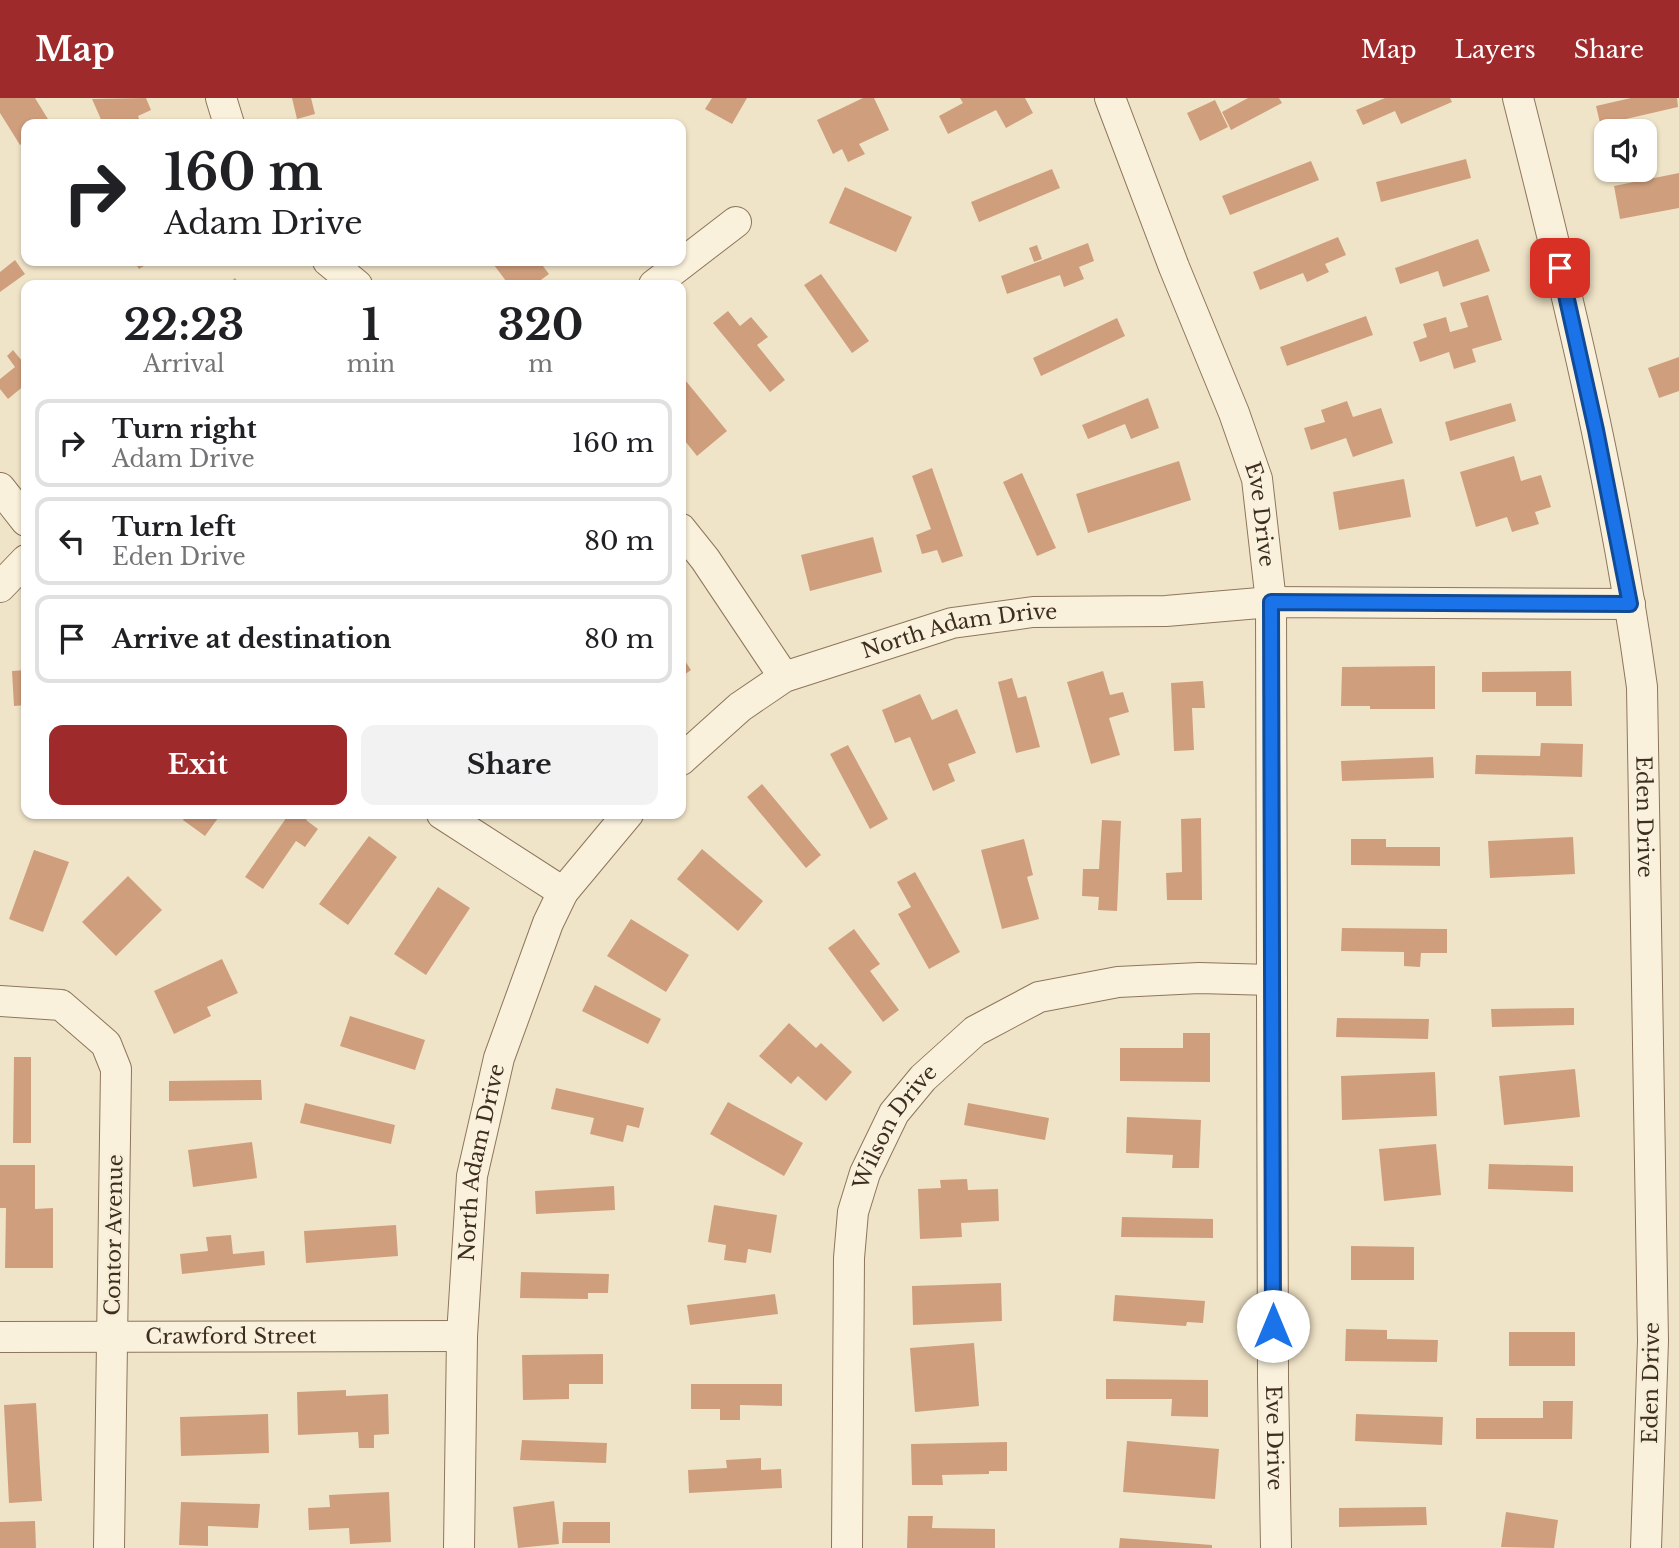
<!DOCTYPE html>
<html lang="en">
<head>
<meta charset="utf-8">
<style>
  :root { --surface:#fff; --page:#f2f2f2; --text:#202124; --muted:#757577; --line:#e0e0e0; --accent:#9e2a2b }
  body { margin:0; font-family:"Libre Baskerville",serif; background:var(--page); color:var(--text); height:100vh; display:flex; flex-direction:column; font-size:26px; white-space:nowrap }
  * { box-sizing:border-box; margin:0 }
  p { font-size:23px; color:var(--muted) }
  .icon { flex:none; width:38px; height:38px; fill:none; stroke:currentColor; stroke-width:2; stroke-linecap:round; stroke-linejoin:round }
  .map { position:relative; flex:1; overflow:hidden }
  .drawer { position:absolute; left:21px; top:182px; width:665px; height:539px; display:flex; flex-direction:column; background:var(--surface); border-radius:14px; box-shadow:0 2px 5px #0004 }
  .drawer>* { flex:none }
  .banner { position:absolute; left:21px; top:21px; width:665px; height:147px; border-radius:14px; box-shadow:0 2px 5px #0004; background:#fff; color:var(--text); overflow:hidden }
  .buttons { position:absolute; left:1594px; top:21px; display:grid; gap:14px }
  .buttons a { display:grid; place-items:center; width:63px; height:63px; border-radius:14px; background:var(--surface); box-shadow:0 2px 5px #0004; font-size:35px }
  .pin { position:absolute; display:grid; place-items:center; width:60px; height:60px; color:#fff; margin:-30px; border-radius:14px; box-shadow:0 4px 10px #0006 }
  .me { position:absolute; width:77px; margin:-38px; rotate:0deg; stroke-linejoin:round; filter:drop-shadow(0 0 5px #0008) }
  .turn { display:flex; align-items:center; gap:24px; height:147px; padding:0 28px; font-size:32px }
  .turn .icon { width:91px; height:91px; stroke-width:2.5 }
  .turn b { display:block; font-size:49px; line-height:60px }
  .eta { display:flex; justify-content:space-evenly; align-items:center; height:119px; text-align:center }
  .eta b { font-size:42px; font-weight:800; line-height:49px }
  .cta { display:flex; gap:14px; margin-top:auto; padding:14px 28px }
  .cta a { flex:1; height:80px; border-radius:14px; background:var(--accent); color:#fff; font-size:28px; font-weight:800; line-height:80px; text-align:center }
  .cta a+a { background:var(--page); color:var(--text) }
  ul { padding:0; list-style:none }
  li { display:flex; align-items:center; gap:21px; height:88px; margin:0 14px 10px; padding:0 14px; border:4px solid var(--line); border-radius:14px }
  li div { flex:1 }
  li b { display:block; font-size:26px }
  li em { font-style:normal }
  header { display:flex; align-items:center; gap:42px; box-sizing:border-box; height:98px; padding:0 35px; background:var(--accent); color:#fff }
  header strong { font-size:33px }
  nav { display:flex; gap:38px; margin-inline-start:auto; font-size:24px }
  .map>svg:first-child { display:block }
</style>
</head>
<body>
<header>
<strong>Map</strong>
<nav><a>Map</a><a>Layers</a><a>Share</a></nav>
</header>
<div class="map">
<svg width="1679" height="1450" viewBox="0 0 1679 1450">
  <rect width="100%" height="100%" fill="#f0e4c8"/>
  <path fill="#cf9f7d" d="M0,0H35L51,26H26V43L20,47L0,15Z
    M146,0L151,12L138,18L141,26H103L92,1Z
    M292,0H311L315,16L297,21Z
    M712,0H747L732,26L705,11Z
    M863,0H874L889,32L859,46L865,56L848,64L842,51L833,56L817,22Z
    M960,0H1025L1033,15L1006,30L996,12L948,36L939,18L963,5Z
    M1248,0H1279L1282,5L1231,32L1222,14Z
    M1385,0H1450L1452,4L1401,26L1395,13L1363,27L1356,12Z
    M1631,0H1677L1678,9L1626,21L1629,33H1606L1605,46L1596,8Z
    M1215,2L1228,29L1200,43L1187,15Z
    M1466,61L1471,80L1381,104L1376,84Z
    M1311,63L1319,82L1230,117L1222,98Z
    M1052,71L1060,90L979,124L971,104Z
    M1679,75V110L1620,121L1614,88Z
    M845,89L912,119L896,154L829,125Z
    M1338,139L1346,157L1325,166L1329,174L1307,184L1303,175L1260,192L1253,174Z
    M1478,141L1490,173L1443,189L1438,173L1400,186L1395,170Z
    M1088,145L1094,163L1079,169L1084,181L1064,189L1060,177L1007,196L1001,178Z
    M1037,147L1042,161L1034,164L1029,150Z
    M15,162L25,176L0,194V174Z
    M134,163H152L139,171Z
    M491,163H539L549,176L534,187H509Z
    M821,176L869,243L852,255L804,187Z
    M235,180L241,187H227Z
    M1488,197L1502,242L1472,251L1476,264L1454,271L1449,254L1420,264L1413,244L1427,239L1423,226L1446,219L1450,234L1468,229L1460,205Z
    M728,213L740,228L751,219L768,239L757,247L785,282L770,294L713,225Z
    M1366,218L1373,237L1287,268L1280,249Z
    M1117,220L1125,238L1041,278L1033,260Z
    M13,252L22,263L26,259V286L8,301L0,291V281L15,269L7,258Z
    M1679,259V293L1659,300L1648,270Z
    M681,277L727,333L697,358L681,338Z
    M1148,300L1159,330L1131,341L1125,326L1088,341L1082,327Z
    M1347,303L1353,319L1381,310L1393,345L1353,359L1346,340L1311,352L1304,330L1325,324L1321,312Z
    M1511,305L1516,323L1450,343L1445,324Z
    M1514,358L1521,383L1541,377L1551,409L1535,414L1539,426L1512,434L1507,419L1476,429L1460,374Z
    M1179,363L1191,402L1088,435L1076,396Z
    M932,370L963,458L942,465L937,452L922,456L916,437L931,431L912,378Z
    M1022,375L1056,450L1037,458L1003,384Z
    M1404,381L1411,419L1339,432L1333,394Z
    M873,439L882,474L810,493L801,457Z
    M681,557L691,572L681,579Z
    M1435,568V611H1370V608H1341L1342,569Z
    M26,572V607L14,608L12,573Z
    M1103,573L1110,597L1123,594L1129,614L1109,620L1120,657L1091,666L1067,584Z
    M1571,573L1572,608H1536V594H1482V574Z
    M1012,580L1018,600L1026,598L1040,649L1016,655L998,584Z
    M1203,583L1205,610H1192L1194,652L1174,653L1171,585Z
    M920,596L932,622L957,611L976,655L948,666L955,683L933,693L910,639L895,645L882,612Z
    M1541,645L1583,646L1582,679L1475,676L1476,657L1540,658Z
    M848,647L888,721L870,731L830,656Z
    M1433,659L1434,680L1342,683L1341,663Z
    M762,686L821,757L806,770L747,699Z
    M187,716H221L205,738L183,722Z
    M289,716H311L306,722L318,731L305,749L296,743L263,791L245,779Z
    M1201,720L1202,802H1167L1166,775L1182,774L1181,721Z
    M1102,722L1121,723L1117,813L1098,812L1099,799L1082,798L1083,771H1099Z
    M369,738L397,759L348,827L319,806Z
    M1573,739L1575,776L1490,780L1488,743Z
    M1024,741L1033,777L1027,779L1039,821L1002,831L981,752Z
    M1351,741H1386V749H1440V768L1351,767Z
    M702,751L763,803L738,833L677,781Z
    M34,752L69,764L43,834L9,821Z
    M915,774L960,854L929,871L898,816L911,809L897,784Z
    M128,778L162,812L116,858L82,824Z
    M438,789L470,810L426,877L394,856Z
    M631,821L689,857L666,894L607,858Z
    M1342,830L1447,831V855H1421L1420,869L1404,868V854L1341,853Z
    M854,831L880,866L870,873L899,912L883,924L828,850Z
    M222,861L238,895L207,909L211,918L174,936L154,893Z
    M595,887L661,921L648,946L582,913Z
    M1574,910V927L1492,929L1491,911Z
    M350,918L425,942L415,972L340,948Z
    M1337,920L1429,921L1428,941L1336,939Z
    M789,925L816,950L821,945L852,974L826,1003L798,978L791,986L759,958Z
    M1183,935H1210V984L1120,983V950H1183Z
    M14,959H31V1045H13Z
    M1575,971L1580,1019L1504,1027L1499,978Z
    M1435,974L1437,1018L1342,1022L1341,978Z
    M261,982L262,1002L169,1003V983Z
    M556,990L644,1010L639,1030L627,1027L623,1044L590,1036L594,1020L551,1011Z
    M728,1004L803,1045L784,1078L710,1036Z
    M305,1005L395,1027L391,1046L300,1025Z
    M968,1005L1049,1020L1045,1042L964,1027Z
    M1127,1019L1201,1022L1199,1070H1172L1173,1057L1126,1055Z
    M252,1044L257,1080L193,1089L188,1052Z
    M1436,1046L1441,1097L1384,1103L1379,1051Z
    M1489,1066L1573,1068V1094L1488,1091Z
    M0,1067H35V1111L53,1110V1170H5L6,1110H0Z
    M967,1081L968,1092L998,1091L999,1123L961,1125L962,1139L920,1141L918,1091L941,1090L940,1082Z
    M614,1088L615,1112L536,1116L535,1093Z
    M714,1107L777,1117L771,1155L748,1151L746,1165L724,1162L726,1147L708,1144Z
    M1122,1119L1213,1121V1140L1121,1139Z
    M396,1127L398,1158L306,1165L304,1133Z
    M231,1137L233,1156L264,1153L265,1167L182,1176L180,1156L208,1153L206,1139Z
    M1351,1148L1414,1149V1182H1351Z
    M521,1174L609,1176L608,1195H588V1201L520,1200Z
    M1001,1185L1002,1223L913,1227L912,1188Z
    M775,1196L778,1216L690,1227L687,1207Z
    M1115,1197L1205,1203L1203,1225L1187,1224L1186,1228L1113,1223Z
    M1346,1231L1387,1232V1241L1438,1242L1437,1264L1345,1263Z
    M1509,1234H1575V1268H1509Z
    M974,1245L979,1308L915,1314L910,1250Z
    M603,1256V1286H569V1301L523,1302L522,1257Z
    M1106,1281L1208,1282V1319L1171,1318L1172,1301H1106Z
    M691,1286H782V1308L740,1307V1322H720V1311H691Z
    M346,1292V1298L388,1296L389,1336L374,1337V1350H359L358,1334L298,1337L297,1294Z
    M1543,1303H1573L1572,1341H1476V1320H1543Z
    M36,1305L42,1403L9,1405L4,1307Z
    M268,1316L269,1355L181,1358L180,1319Z
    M1356,1316L1443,1319L1442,1347L1355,1343Z
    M522,1342L607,1345L606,1365L520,1362Z
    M1127,1343L1219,1351L1215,1401L1123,1394Z
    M1007,1344V1373H989V1376L942,1377L943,1387H912L911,1346Z
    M761,1360V1372L781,1371L782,1390L689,1395L688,1372L727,1370L726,1362Z
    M389,1394L391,1444L350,1446L349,1430L309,1432L308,1410L330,1409L329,1397Z
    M554,1403L559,1446L518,1450L513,1409Z
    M181,1404L260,1406L258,1430L208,1428V1448L179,1447Z
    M1426,1409L1427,1427L1339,1429V1410Z
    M1506,1414L1558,1422L1554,1450L1501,1449Z
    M908,1418H933L932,1430L995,1431V1450H907Z
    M35,1423L36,1450H0V1424Z
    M563,1424H610V1445H562Z
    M1120,1440L1212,1447V1450H1119Z"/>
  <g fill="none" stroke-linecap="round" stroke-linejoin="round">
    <defs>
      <g id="street">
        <path d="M221,0L229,26"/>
        <path id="s1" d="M1110,0L1174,169L1234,315L1257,381L1271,504L1273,1281L1276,1450"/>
        <path id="s2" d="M1518,0C1567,194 1615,390 1642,589L1653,1243L1646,1450"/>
        <path d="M328,163L357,187"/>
        <path d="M654,187L736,124"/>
        <path d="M0,390L26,423"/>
        <path d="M681,431L705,461L784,579"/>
        <path d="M0,489L26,462"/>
        <path id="s3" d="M681,662L740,609L784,579L952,525L1033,514L1166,513L1271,504L1630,506"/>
        <path d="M442,716L563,794"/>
        <path d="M0,903L61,907L106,946L116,971L109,1450"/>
        <path id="s4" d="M0,1239L462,1238"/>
        <path id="s5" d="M459,1450L462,1238L472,1078L499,960L548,825L563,794L628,716"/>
        <path id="s6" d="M847,1450L849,1160L853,1114L865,1075L894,1015L923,980L975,933L1039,899L1118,884L1199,880L1272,882"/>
      </g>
    </defs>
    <use href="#street" stroke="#8d765c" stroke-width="32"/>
    <use href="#street" stroke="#faf1dc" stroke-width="30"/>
  </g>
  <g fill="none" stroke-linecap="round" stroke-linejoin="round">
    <defs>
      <path id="route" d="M1273,1228L1271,504L1630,506L1596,332L1560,170"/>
    </defs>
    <use href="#route" stroke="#114b97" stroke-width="18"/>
    <use href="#route" stroke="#1a73e8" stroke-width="12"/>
  </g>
  <g text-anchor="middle" stroke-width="5" stroke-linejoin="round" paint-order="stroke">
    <g font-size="21" fill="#3d2e20" stroke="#f7eed8">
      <text dy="7" stroke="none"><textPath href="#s1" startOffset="444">Eve Drive</textPath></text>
      <text dy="7" stroke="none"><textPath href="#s3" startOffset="315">North Adam Drive</textPath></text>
      <text dy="7" stroke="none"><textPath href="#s2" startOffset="732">Eden Drive</textPath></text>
      <text dy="7" stroke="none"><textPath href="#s6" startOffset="432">Wilson Drive</textPath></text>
      <text dy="7" stroke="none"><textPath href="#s5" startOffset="387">North Adam Drive</textPath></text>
      <text transform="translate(114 1137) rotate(-89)" y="7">Contor Avenue</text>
      <text dy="7" stroke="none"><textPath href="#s4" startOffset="231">Crawford Street</textPath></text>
      <text transform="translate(1651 1285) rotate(-89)" y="7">Eden Drive</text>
      <text dy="7" stroke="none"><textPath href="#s1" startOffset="1368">Eve Drive</textPath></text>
    </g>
  </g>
</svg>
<div class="buttons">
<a><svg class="icon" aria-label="sound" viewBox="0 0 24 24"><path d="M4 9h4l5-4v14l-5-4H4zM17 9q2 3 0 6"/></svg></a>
</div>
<div class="pin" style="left:1560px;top:170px;background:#d93025"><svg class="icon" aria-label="arrive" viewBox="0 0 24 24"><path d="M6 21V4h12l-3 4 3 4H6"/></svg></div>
<svg class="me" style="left:1273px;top:1228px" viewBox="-20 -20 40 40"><circle r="19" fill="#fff"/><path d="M0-13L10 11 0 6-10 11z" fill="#1a73e8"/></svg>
<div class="banner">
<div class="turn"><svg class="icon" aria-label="right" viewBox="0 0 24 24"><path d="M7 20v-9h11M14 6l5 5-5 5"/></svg><div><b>160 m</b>Adam Drive</div></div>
</div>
<section class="drawer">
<div class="eta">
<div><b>22:23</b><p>Arrival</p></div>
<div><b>1</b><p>min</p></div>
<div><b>320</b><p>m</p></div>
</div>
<ul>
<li><svg class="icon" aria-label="right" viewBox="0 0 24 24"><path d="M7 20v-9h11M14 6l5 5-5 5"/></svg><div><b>Turn right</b><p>Adam Drive</p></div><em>160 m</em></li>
<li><svg class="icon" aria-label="left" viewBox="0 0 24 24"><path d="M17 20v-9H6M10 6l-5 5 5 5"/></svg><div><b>Turn left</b><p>Eden Drive</p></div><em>80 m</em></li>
<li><svg class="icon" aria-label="arrive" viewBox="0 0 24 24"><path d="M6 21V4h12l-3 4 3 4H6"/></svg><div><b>Arrive at destination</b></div><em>80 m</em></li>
</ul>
<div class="cta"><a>Exit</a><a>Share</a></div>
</section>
</div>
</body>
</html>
